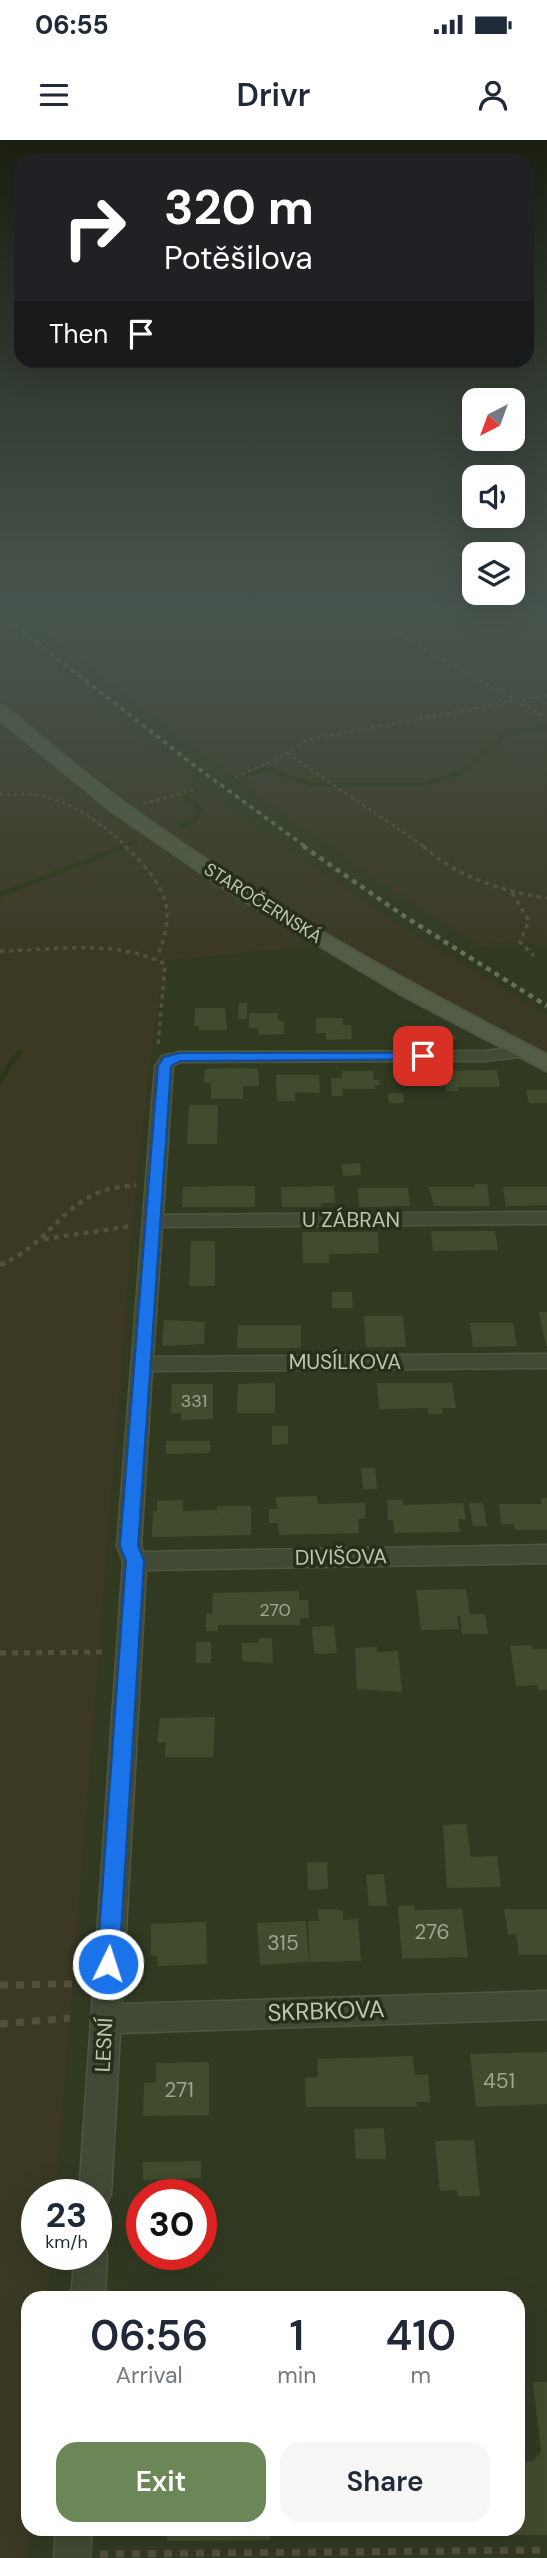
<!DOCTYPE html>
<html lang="en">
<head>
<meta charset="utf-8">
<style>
  :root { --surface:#fff; --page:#f6f6f7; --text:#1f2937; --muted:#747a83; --accent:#6b8758 }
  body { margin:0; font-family:"DM Sans",sans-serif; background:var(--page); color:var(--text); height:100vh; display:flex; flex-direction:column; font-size:26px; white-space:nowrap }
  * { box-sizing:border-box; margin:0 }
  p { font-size:23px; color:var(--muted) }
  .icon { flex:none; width:38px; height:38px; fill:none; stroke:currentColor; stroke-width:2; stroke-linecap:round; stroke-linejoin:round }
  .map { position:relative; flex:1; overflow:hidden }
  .details { position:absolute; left:21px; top:2151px; width:504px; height:245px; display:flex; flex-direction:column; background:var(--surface); border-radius:21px; box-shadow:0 7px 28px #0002 }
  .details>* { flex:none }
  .guide { position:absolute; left:14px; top:14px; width:520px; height:214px; border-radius:21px; box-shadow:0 7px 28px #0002; background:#202124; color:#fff; overflow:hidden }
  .needle { width:46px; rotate:221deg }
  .tools { position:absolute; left:462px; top:248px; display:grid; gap:14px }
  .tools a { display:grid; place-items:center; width:63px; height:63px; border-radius:14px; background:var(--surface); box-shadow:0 7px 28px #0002; font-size:35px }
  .speed { position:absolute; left:21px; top:2039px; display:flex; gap:14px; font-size:35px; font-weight:700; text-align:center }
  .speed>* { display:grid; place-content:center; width:91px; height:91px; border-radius:50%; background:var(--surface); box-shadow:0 7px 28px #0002; line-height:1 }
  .speed small { font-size:18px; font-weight:400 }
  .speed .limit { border:10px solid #d22; background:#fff; color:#111 }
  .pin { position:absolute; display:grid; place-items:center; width:60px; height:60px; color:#fff; margin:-30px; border-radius:14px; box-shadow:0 4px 10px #0006 }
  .me { position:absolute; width:77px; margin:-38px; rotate:4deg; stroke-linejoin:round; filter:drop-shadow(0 0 5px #0008) }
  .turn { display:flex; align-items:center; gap:24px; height:147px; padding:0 35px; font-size:32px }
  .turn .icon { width:91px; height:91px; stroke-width:2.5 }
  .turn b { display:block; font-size:49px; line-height:60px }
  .then { display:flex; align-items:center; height:66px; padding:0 35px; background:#0003; gap:14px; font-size:26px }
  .eta { display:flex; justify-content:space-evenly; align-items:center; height:119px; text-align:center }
  .eta b { font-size:42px; font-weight:600; line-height:49px }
  .button { display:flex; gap:14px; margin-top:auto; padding:14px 35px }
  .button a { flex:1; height:80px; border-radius:21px; background:var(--accent); color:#fff; font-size:28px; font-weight:600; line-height:80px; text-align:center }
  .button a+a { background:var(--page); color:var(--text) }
  .status { display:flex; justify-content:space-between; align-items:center; height:49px; padding:0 35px; background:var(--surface); direction:ltr }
  .status svg { height:19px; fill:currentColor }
  header { display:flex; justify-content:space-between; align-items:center; height:91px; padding:0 35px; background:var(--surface); font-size:32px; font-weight:600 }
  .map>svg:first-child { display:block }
</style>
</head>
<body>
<div class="status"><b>06:55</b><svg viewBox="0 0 49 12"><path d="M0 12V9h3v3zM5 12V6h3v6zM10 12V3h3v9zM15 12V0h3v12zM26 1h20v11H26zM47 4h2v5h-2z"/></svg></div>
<header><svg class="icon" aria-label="menu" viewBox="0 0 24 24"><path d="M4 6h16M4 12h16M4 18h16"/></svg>Drivr<svg class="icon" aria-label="person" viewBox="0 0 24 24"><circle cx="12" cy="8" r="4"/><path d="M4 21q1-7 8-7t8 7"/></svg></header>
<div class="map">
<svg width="547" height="2418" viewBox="0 0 547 2418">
  <rect width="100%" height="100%" fill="#313a21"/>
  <path fill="#3b3923" d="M22,474H547V805L492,803L482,808C321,707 171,591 22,474Z
    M0,485C79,547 156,612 237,672C336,746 441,812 547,875V914C429,851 308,787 198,712C129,665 64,612 0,559Z
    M0,583C95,664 194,735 301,799L299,807L163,821L136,1045L56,2054H37V2114H51L47,2158H28L27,2418H0Z"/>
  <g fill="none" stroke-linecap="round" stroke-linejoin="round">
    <path stroke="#2a3815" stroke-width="4.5" d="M235,637L267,629L313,645H421L461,632L509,592L547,589
      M181,687L196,678L200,670L184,654L196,649
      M121,707L135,702"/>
    <path stroke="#2a3815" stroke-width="5" d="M0,755L126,706
      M0,940L19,912"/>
  </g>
  <path fill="#414c2e" d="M239,863H247V879H238Z
    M195,868H225L227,890H199V886H194Z
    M249,873H278V881H284V894L258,895L259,888H249Z
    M316,878H343V885H351L352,899L326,900V893H316Z
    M442,889L456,897L455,900L406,903V900L396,899V890Z
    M240,928L258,929L259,946H243V959H211V943H204L205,929Z
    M497,930L500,947H458L459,951H447L442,931Z
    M341,931H373L374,940L379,939L380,945H375V949H342L343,956H332L331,938H342Z
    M276,935H319L320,953L295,952V961H277Z
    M526,950H547V963H529Z
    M388,953H403L404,963H389Z
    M189,965H218L217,1004H187Z
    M360,1023L361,1035L343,1036L342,1024Z
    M474,1044H487L490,1066H434L429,1047H475Z
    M225,1046H255V1067H182L183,1047Z
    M334,1046L335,1063H321V1067H282L281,1047Z
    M503,1047H547V1065L506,1066Z
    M358,1048H408L410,1066L359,1067Z
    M431,1091H495L498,1110L433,1111Z
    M302,1092H378L379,1113L329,1114V1123H303Z
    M191,1101H215V1146H189Z
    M332,1152H352L353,1168H332Z
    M539,1172H547V1206H546Z
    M364,1176H403L406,1207H366Z
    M164,1180L205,1182L204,1204L162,1206Z
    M470,1183H513L517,1206L473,1207Z
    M238,1185H301V1208H237Z
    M275,1243V1273H237L238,1244Z
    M377,1243H452L456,1268H442L443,1274H428V1268L379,1269Z
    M172,1244H213V1279L181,1280V1273H171Z
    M272,1286H288V1304L272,1305Z
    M166,1301H210V1313L166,1314Z
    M361,1328H375L377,1349H363Z
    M317,1356L318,1364L365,1363L366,1378L358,1379L359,1393L279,1395L278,1383H269V1369H278L275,1357Z
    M541,1358H547V1390H515L514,1384H501L499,1364H542Z
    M183,1360V1371L216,1370V1379L217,1366H251V1395L152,1397L153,1371H157V1361Z
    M387,1360H403V1365L463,1363L466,1379H458L460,1392L394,1393L393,1380H388Z
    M469,1363H483L487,1386H473Z
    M466,1449L470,1474H485L488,1494H462L460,1476H457L459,1489L421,1490L416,1450Z
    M299,1451V1460H308L309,1478H300V1485H218V1491H206V1474H212L213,1453Z
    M334,1486L337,1513L314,1514L312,1487Z
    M259,1498H272L273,1523L242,1521V1503H258Z
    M196,1502H211V1523H196Z
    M532,1505V1509H547V1550H538L537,1545L516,1546L510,1506Z
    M377,1507V1512L398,1511L402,1552L357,1549L355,1508Z
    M215,1577L213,1617H165L166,1602L157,1603L160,1578Z
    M466,1684L471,1717L497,1716L501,1747L447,1748L443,1685Z
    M327,1722L328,1749L308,1750L307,1723Z
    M384,1734L387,1766H369L366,1735Z
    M414,1765L415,1770L462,1769L468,1817L402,1819L398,1766Z
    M318,1769H336L343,1771V1780L358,1779L361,1821L310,1822L308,1781H319Z
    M504,1769H547V1815H519L516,1794L508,1795Z
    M306,1781L309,1822L260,1825L257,1783Z
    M206,1782L207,1824L158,1826L157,1816L151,1815V1784Z
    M547,1912V1964L476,1967L470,1914Z
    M413,1916L415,1935H428L430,1962H417V1967H306L305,1938L318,1937L317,1919Z
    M209,1922V1975L143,1976L144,1943H156V1923Z
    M384,1988L386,2019H356L354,1989Z
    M474,2000L480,2056H458L457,2050L440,2051L435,2001Z
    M201,2021V2038L143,2040V2022Z
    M533,2242H547V2395H511L510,2389H518V2322L533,2321L541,2312Z
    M167,2389H270V2400L167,2401Z
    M370,2389H449L450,2396H370Z"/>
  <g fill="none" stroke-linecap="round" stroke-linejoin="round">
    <defs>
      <path id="minor" d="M522,907L528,908L531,912L528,916L484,921L180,922L173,926L163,1075L547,1072V1084L162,1087L153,1217L547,1214V1228L152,1231L141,1406L143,1412L547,1405V1423L146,1430L122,1864L547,1851V1879L120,1893L111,2054L106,2065L96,2069V2054H79L123,1421L117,1406L155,926L162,916L180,912L484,911Z
        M96,2100L103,2102L107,2114L105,2158H71L75,2114H96Z
        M56,2389H92L90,2418H54Z"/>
      <path id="secondary" d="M0,566L6,567C59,612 112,656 170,695C289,778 418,848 547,915V931L402,855L225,749L109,669L0,580Z"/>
    </defs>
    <use href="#minor" stroke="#4e5741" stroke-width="3"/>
    <use href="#secondary" stroke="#4e5741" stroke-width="4"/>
    <path stroke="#53513c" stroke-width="2.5" stroke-dasharray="3.5 3.5" stroke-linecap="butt" d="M363,474L547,578
      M287,613L425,707
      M235,637L280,618L306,600L547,555
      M0,654C13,655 26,653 38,655C71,661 104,685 127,707
      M143,664L196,649"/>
    <path stroke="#53513c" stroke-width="3.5" stroke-dasharray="4.5 4.5" stroke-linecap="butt" d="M125,706C163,743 179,766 157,817
      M423,706C457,737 501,751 547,758
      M512,753L529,781L520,802L534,816
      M0,811C52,810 117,799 165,824L158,905"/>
    <path stroke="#53513c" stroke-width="4.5" stroke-dasharray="5 5" stroke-linecap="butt" d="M44,1099L132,1086
      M0,1125C43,1107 57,1073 93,1055C106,1048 121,1047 136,1045"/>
    <path stroke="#53513c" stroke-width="5" stroke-dasharray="6 6" stroke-linecap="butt" d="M0,1513L108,1512"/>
    <path stroke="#53513c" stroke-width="7" stroke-dasharray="8 8" stroke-linecap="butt" d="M0,1845L72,1844
      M0,1884L70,1878
      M108,2094L109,2075
      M100,2414L547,2410"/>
    <use href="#minor" fill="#424a35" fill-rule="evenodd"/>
    <use href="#secondary" fill="#525d43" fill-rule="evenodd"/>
    <path stroke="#677257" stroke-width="3.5" stroke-dasharray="4.5 4.5" stroke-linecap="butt" d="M0,474L199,629L306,707"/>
    <path stroke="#677257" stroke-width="4.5" stroke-dasharray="5 5" stroke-linecap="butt" d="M303,706L404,776L547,866"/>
  </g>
  <linearGradient id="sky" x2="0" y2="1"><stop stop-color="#1b2012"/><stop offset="0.58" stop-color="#48554e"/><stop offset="1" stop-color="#48554e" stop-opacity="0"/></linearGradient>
  <rect width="547" height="812" fill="url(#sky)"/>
  <path fill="#1a73e8" stroke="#114b97" stroke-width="2" d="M423,913L430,916L428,919L180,921L171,926L138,1406L144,1421L119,1824L116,1831L108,1834L100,1831L97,1824L126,1421L120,1406L158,926L164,917L180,913Z"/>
  <g text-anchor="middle" stroke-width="7" stroke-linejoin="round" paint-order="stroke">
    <g font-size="18" fill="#bdc7b0" stroke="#272f1a">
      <text transform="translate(263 763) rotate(32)" y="6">STAROČERNSKÁ</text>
    </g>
    <g font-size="18" fill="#9da88f">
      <text x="194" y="1267">331</text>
      <text x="275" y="1476">270</text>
    </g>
    <g font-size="21" fill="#bdc7b0" stroke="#272f1a">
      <text x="351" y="1087">U ZÁBRAN</text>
      <text x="345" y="1229">MUSÍLKOVA</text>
      <text transform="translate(341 1417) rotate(-1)" y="7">DIVIŠOVA</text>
      <text transform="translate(104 1905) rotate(-87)" y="7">LESNÍ</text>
    </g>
    <g font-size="21" fill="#9da88f">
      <text x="432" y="1799">276</text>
      <text x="283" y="1810">315</text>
      <text x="499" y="1948">451</text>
      <text x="179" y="1957">271</text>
    </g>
    <g font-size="24" fill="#bdc7b0" stroke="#272f1a">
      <text transform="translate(326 1871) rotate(-2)" y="8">SKRBKOVA</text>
    </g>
  </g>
</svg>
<div class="tools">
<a><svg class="needle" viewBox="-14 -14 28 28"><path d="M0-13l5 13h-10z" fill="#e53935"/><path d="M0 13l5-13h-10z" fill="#747a83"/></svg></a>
<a><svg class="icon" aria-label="sound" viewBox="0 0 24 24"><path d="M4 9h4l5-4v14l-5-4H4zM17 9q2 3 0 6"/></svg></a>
<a><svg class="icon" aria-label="layers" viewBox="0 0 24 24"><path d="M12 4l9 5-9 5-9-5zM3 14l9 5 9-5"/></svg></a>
</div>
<div class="speed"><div>23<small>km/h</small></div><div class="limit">30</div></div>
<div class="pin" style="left:423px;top:916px;background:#d93025"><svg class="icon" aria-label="arrive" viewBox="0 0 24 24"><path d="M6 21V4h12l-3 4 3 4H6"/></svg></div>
<svg class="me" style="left:108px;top:1824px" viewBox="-20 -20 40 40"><circle r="17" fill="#1a73e8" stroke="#fff" stroke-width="3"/><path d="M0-11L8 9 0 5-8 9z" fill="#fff"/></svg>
<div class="guide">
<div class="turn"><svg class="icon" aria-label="right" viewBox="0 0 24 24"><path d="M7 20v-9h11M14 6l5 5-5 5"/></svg><div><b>320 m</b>Potěšilova</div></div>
<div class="then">Then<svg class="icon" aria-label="arrive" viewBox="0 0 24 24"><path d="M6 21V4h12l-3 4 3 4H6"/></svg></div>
</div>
<section class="details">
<div class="eta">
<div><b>06:56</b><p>Arrival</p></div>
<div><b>1</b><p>min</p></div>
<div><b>410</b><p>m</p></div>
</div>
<div class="button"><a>Exit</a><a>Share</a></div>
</section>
</div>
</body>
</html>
